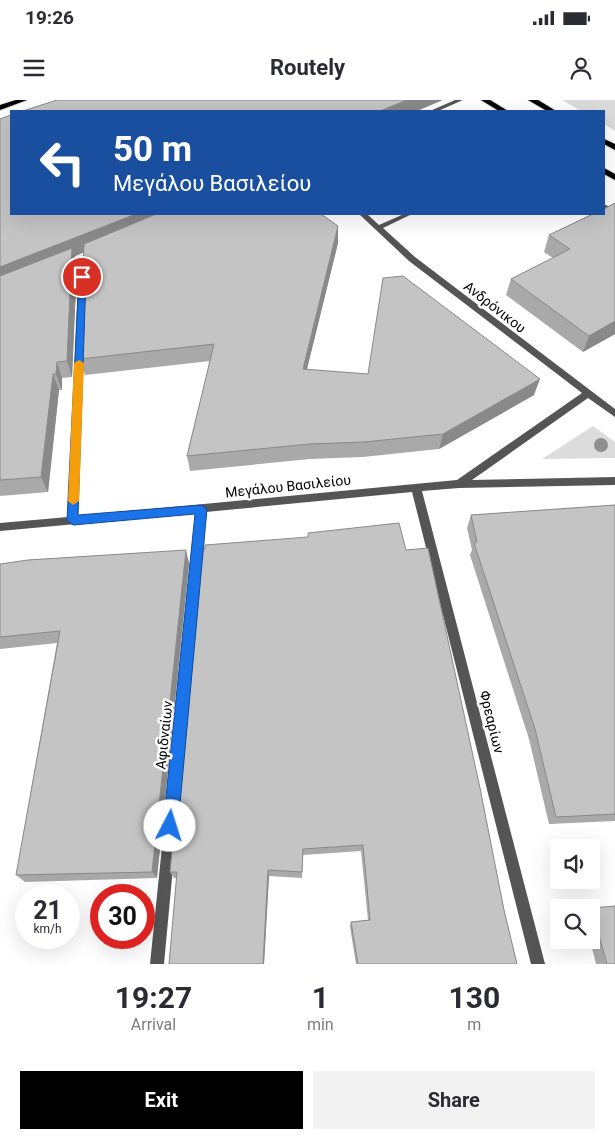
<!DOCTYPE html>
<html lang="en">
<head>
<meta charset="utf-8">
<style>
  :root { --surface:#fff; --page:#f2f2f3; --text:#2b2b33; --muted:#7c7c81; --accent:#000 }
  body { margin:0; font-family:Roboto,sans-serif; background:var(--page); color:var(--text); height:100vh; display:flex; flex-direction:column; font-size:19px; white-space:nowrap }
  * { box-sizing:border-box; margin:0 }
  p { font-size:16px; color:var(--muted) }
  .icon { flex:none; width:28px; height:28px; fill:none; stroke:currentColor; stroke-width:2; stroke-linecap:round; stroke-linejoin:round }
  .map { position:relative; height:864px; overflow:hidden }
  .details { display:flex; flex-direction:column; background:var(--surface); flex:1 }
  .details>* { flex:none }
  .top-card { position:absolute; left:10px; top:10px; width:595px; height:105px; border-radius:0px; box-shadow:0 5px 20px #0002; background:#1a4fa0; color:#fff; overflow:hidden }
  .controls { position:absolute; left:550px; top:739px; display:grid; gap:10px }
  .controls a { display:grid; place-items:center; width:50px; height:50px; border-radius:0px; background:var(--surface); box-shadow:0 5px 20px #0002; font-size:25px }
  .speed { position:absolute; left:15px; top:784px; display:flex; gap:10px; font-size:25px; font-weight:700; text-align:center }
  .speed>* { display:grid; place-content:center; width:65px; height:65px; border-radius:50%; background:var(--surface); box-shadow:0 5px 20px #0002; line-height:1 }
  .speed small { font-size:12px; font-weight:400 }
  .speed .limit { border:8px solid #d22; background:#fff; color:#111 }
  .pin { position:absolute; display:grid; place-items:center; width:42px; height:42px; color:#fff; margin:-21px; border:2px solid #fff; border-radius:50%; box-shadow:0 1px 5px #0007 }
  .me { position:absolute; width:55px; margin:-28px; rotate:5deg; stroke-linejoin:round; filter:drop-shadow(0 0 4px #0008) }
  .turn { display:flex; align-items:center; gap:18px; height:105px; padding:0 20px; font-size:22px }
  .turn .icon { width:65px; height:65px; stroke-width:2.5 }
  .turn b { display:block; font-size:35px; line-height:42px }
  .eta { display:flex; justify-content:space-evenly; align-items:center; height:85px; text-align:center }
  .eta b { font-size:30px; font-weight:700; line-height:35px }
  .primary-button { display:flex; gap:10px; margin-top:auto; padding:10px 20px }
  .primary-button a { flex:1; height:58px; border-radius:0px; background:var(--accent); color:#fff; font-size:20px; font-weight:700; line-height:58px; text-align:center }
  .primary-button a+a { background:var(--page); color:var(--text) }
  .status { display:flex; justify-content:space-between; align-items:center; height:35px; padding:0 25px; background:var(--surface); direction:ltr }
  .status svg { height:14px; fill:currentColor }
  header { display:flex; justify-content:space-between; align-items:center; height:65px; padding:0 20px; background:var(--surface); font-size:22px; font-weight:700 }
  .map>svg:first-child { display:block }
</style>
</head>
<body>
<div class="status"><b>19:26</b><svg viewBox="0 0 49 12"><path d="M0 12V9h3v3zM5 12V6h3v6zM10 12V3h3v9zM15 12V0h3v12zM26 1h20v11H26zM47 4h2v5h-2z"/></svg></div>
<header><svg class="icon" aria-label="menu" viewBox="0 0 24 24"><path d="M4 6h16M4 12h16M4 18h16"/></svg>Routely<svg class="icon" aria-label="person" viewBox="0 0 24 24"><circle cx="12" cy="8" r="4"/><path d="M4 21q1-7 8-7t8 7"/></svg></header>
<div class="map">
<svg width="615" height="864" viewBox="0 0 615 864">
  <rect width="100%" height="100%" fill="#fff"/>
  <path fill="#dcdcdc" d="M562,0H615V31L604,24V11H581Z
    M593,326L615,342V358L542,359Z"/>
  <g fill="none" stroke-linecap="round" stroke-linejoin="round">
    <defs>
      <path id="primary" d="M16,0H27L0,10V5Z
        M481,0H490L508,11H499Z
        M528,0H538L556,11H547Z
        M604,39L615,44V50L604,44Z
        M604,68L615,74V80L604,74Z"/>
    </defs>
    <use href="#primary" stroke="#dbdbdb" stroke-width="2"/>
    <path fill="#555" fill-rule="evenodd" d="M604,104L615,110V115L604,109Z"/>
    <path fill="#555" fill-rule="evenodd" d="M455,0H463L438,11H430Z
      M359,114H367L379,125L404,114H412L383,128L415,157L615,309V317L588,298L472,380L615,377V385L459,388L422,391L545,864H531L412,392L206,412L164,864H150L196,413L0,431V423L68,417L79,159L83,157L87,159L78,416L457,380L582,293L409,161Z"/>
    <use href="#primary" fill="#000" fill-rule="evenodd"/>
  </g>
  <circle fill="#8f8f8f" cx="601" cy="345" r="7"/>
  <path fill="#a9a9a9" d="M0,19L11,114L338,143L307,269L534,295L439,349L363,357L310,359L190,371L187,356L210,261L85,275L80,259L84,152L75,156L77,165L72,277L62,278V290H59L48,392L0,396Z
    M615,103V234L583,252L506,195L511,179L553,158L544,152L549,135Z
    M615,405V721L549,724L529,639L470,455L472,450L467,428L471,415Z
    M308,433L406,450L504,810L517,864H356L350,827L351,822L368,820L361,751L303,755L302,778L269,776L264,864H169L177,778H174L170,772L308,437Z
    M189,463L157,778L25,782L16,775L57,543L0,549V464Z
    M591,808L615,864H596L590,840H591Z"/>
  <path fill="#898989" d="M407,0H443L417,11H380Z
    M136,114H180L75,156L77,165L72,277L67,261L0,186V167Z
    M338,126V143L303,285V269Z
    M615,221V234L583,252L589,236Z
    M57,262L62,278V290L56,274Z
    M53,274L59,290L48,392L41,377Z
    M540,279L534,295L439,349L443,334Z
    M186,450L189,463L157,778L152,772Z
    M268,770L269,776L264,864H263Z"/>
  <path fill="#c4c4c4" stroke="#898989" d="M57,0H407L380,11H23Z
    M11,15V114H136L0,167V19Z
    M615,103V221L589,236L511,179L570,149L549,135L593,114H604V109Z
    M156,114H321L338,126L303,269L368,274L383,178L403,176L540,279L443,334L364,342L310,344L187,356L214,244L80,259L84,144Z
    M72,148L67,261L57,262L56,274H53L41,377L0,380V176Z
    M615,405V714L556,717L535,629L474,443L477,442L471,415Z
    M399,423L406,450L428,448L480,688L504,810L517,864H358L351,822L370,820L363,745L303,749L302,772L268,770L263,864H169L177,772H170L201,449H205V445L308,437V433Z
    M186,450L152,772L16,775L60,531L0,537V464L28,460Z
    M615,806V864H607L591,808Z"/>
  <path fill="#1a73e8" stroke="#114b97" d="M79,175L86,177L78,415L201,405L207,409L178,726L176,731L170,733L165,731L163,726L195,414L73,425L67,420Z"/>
  <path fill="#f59e0b" d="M79,260L84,263L79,401L73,405L68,401L74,263Z"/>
  <g text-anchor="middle" stroke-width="5" stroke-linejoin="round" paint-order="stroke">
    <g font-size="14" fill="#000" stroke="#fff">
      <text transform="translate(495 207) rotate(38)" y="5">Ανδρόνικου</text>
      <text transform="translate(288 386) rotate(-6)" y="5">Μεγάλου Βασιλείου</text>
      <text transform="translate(492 622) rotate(76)" y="5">Φρεαρίων</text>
      <text transform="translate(164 635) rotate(-84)" y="5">Αφιδναίων</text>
    </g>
  </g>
</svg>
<div class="controls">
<a><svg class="icon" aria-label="sound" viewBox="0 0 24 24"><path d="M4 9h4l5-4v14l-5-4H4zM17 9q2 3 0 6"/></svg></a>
<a><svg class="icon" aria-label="search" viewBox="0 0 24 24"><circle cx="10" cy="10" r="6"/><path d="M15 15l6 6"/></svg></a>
</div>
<div class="speed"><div>21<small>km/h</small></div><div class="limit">30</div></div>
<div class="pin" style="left:82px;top:177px;background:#d93025"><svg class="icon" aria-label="arrive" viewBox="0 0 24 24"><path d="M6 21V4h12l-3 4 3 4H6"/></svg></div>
<svg class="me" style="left:170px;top:726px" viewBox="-20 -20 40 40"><circle r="19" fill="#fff"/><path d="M0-13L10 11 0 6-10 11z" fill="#1a73e8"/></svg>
<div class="top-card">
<div class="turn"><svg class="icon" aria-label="left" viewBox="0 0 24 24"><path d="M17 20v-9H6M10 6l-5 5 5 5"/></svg><div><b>50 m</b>Μεγάλου Βασιλείου</div></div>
</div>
</div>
<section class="details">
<div class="eta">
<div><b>19:27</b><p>Arrival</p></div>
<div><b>1</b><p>min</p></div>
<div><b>130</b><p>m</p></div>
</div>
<div class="primary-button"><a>Exit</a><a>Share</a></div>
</section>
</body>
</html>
